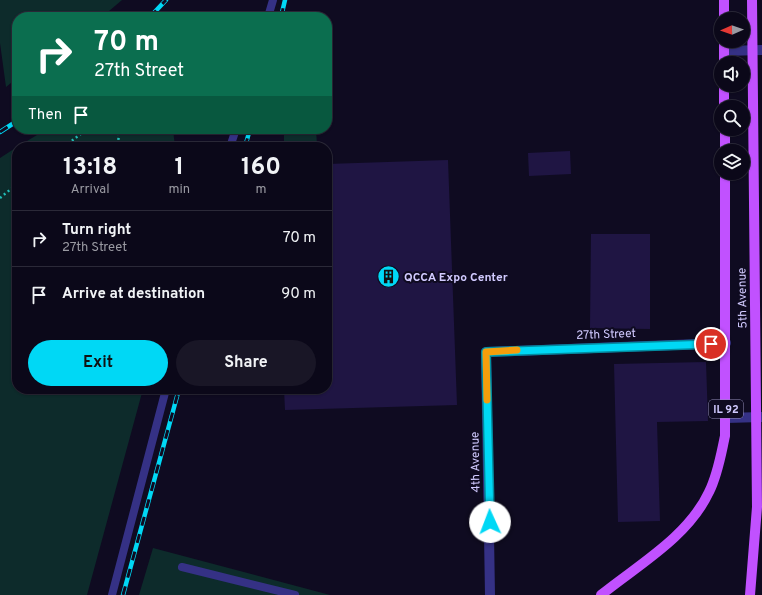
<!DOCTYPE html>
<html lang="en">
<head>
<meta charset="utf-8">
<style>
  :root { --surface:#0b0819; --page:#191626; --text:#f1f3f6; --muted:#9a9aa2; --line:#2b2938; --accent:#00d8f5 }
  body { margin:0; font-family:Overpass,sans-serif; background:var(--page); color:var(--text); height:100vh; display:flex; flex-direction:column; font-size:15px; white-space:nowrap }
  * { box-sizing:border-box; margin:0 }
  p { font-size:13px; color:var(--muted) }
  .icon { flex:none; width:22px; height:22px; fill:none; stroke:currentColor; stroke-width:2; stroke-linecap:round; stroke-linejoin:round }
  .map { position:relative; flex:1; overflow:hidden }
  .sheet { position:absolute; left:12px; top:142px; width:320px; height:252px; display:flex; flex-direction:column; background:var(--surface); border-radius:16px; box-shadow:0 1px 3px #0004,0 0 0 1px var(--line) }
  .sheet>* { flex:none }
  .top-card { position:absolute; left:12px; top:12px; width:320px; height:122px; border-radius:16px; box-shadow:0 1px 3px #0004,0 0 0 1px var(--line); background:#0b6e4f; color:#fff; overflow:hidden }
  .needle { width:26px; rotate:268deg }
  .buttons { position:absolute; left:714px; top:12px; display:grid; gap:8px }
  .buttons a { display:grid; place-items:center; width:36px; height:36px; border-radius:50%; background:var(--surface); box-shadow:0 1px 3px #0004,0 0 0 1px var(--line); font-size:20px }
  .pin { position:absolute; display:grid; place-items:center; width:34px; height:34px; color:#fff; margin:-17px; border:2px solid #fff; border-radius:50%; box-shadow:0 1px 4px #0007 }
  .me { position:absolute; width:44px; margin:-22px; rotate:358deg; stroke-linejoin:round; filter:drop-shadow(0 0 3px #0008) }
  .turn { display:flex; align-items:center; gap:14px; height:84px; padding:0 16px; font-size:18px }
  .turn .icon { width:52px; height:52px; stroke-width:2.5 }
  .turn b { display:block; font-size:28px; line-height:34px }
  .then { display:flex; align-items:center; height:38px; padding:0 16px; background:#0003; gap:8px; font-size:15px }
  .eta { display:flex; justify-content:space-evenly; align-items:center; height:68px; text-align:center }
  .eta b { font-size:24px; font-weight:700; line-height:28px }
  .cta { display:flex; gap:8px; margin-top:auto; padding:8px 16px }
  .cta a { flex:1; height:46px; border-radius:24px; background:var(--accent); color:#111; font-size:16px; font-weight:700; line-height:46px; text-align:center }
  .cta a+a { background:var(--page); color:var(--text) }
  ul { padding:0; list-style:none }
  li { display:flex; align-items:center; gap:12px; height:56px; padding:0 16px; border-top:1px solid var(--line) }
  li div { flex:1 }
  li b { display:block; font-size:15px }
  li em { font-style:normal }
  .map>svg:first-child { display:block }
</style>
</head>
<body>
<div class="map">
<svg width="762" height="595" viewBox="0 0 762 595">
  <rect width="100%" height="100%" fill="#0f0b21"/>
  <path fill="#0d2b2b" d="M0,0H122L102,17H17V78L6,87L0,43Z
    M47,129H173L175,147H17Z
    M284,129H316L317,145L284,146Z
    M17,147V389H143L87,595H0V158Z
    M153,548L330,595H139Z"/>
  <path fill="#1f1543" d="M570,151L571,174L529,176L528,153Z
    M448,160L457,405L285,410L284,389H327V164Z
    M591,234H650V329L590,328Z
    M706,362L708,421L657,422L660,521L618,522L614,364Z"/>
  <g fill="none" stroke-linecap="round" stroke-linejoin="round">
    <path stroke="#21bcb6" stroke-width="2.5" stroke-dasharray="2 3" stroke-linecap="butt" d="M71,143L93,147
      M64,147L87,129
      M112,147L118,142L119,135L117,129
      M0,198L17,184"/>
    <path stroke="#353185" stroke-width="8" d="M268,17L273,0
      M230,147L236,129
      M182,567L295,595
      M112,595L166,389"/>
    <path stroke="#353185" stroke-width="10" d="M724,51L762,50
      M726,418L762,417
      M490,595L486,352L726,343"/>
    <path stroke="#c151ff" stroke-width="10" d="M724,0V19
      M724,41V63
      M724,85V107
      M725,129V151
      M601,595C638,565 688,537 709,492C718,474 721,454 725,436V173
      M750,595L757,507L752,0"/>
    <defs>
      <path id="rail" d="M150,17L166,0
        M281,17L285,0
        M0,132L17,121
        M245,147L250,129
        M123,595L179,389"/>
    </defs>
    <use href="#rail" stroke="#00d8f5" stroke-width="4.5"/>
    <use href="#rail" stroke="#0f0b21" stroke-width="3" stroke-dasharray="9" stroke-linecap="butt"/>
  </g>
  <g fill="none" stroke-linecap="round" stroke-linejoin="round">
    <defs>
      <path id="route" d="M490,522L486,352L711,344"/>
    </defs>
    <use href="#route" stroke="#008c9f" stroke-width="10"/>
    <use href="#route" stroke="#00d8f5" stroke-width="7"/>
    <path stroke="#f59e0b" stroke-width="7" d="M487,400L486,352L517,350"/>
  </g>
  <defs>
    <symbol id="building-disc" viewBox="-11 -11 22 22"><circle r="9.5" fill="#00d8f5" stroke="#0f0b21"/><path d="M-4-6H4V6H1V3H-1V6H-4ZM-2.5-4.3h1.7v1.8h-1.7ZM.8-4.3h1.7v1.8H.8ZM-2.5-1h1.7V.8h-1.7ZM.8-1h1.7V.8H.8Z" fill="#111"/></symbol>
  </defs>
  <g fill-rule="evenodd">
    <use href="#building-disc" x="376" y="264" width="25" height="25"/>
  </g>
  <g text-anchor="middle" stroke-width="4" stroke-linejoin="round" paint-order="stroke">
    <rect fill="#0f0b21" stroke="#9791bc" stroke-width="1" x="709" y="400" width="34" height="18" rx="3"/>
    <g font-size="11" font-weight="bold" fill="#d1caff">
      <text x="726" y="413">IL 92</text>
    </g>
    <g font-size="12" font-weight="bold" fill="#d1caff" stroke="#0f0b21" text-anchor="start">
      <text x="404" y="281">QCCA Expo Center</text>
    </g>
    <g font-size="12" fill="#d1caff" stroke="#0f0b21">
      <text transform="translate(742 298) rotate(-91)" y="4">5th Avenue</text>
      <text transform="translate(606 334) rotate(-2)" y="4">27th Street</text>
      <text transform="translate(475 462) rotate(-91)" y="4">4th Avenue</text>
    </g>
  </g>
</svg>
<div class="buttons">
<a><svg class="needle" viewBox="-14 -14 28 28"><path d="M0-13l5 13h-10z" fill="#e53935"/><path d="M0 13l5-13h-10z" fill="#9a9aa2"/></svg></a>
<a><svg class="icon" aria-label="sound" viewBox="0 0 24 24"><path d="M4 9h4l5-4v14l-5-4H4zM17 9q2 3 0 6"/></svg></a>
<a><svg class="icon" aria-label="search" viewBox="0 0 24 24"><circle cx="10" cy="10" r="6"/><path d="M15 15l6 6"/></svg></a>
<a><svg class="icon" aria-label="layers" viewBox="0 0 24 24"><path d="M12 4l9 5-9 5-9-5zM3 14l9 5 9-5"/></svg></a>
</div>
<div class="pin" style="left:711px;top:344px;background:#d93025"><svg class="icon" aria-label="arrive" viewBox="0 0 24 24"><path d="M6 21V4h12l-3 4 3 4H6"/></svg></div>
<svg class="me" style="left:490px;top:522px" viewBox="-20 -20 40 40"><circle r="19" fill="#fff"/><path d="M0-13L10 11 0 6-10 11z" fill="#00d8f5"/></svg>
<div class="top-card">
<div class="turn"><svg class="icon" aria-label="right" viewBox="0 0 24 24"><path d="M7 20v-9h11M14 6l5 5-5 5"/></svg><div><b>70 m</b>27th Street</div></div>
<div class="then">Then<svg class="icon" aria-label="arrive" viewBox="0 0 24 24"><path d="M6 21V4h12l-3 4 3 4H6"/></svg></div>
</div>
<section class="sheet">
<div class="eta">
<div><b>13:18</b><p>Arrival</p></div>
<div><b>1</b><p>min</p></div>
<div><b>160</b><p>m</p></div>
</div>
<ul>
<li><svg class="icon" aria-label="right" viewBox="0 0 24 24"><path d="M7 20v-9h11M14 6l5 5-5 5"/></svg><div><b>Turn right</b><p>27th Street</p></div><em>70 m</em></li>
<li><svg class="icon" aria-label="arrive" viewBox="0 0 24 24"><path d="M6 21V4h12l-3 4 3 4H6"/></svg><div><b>Arrive at destination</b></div><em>90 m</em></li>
</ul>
<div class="cta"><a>Exit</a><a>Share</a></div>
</section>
</div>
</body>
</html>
